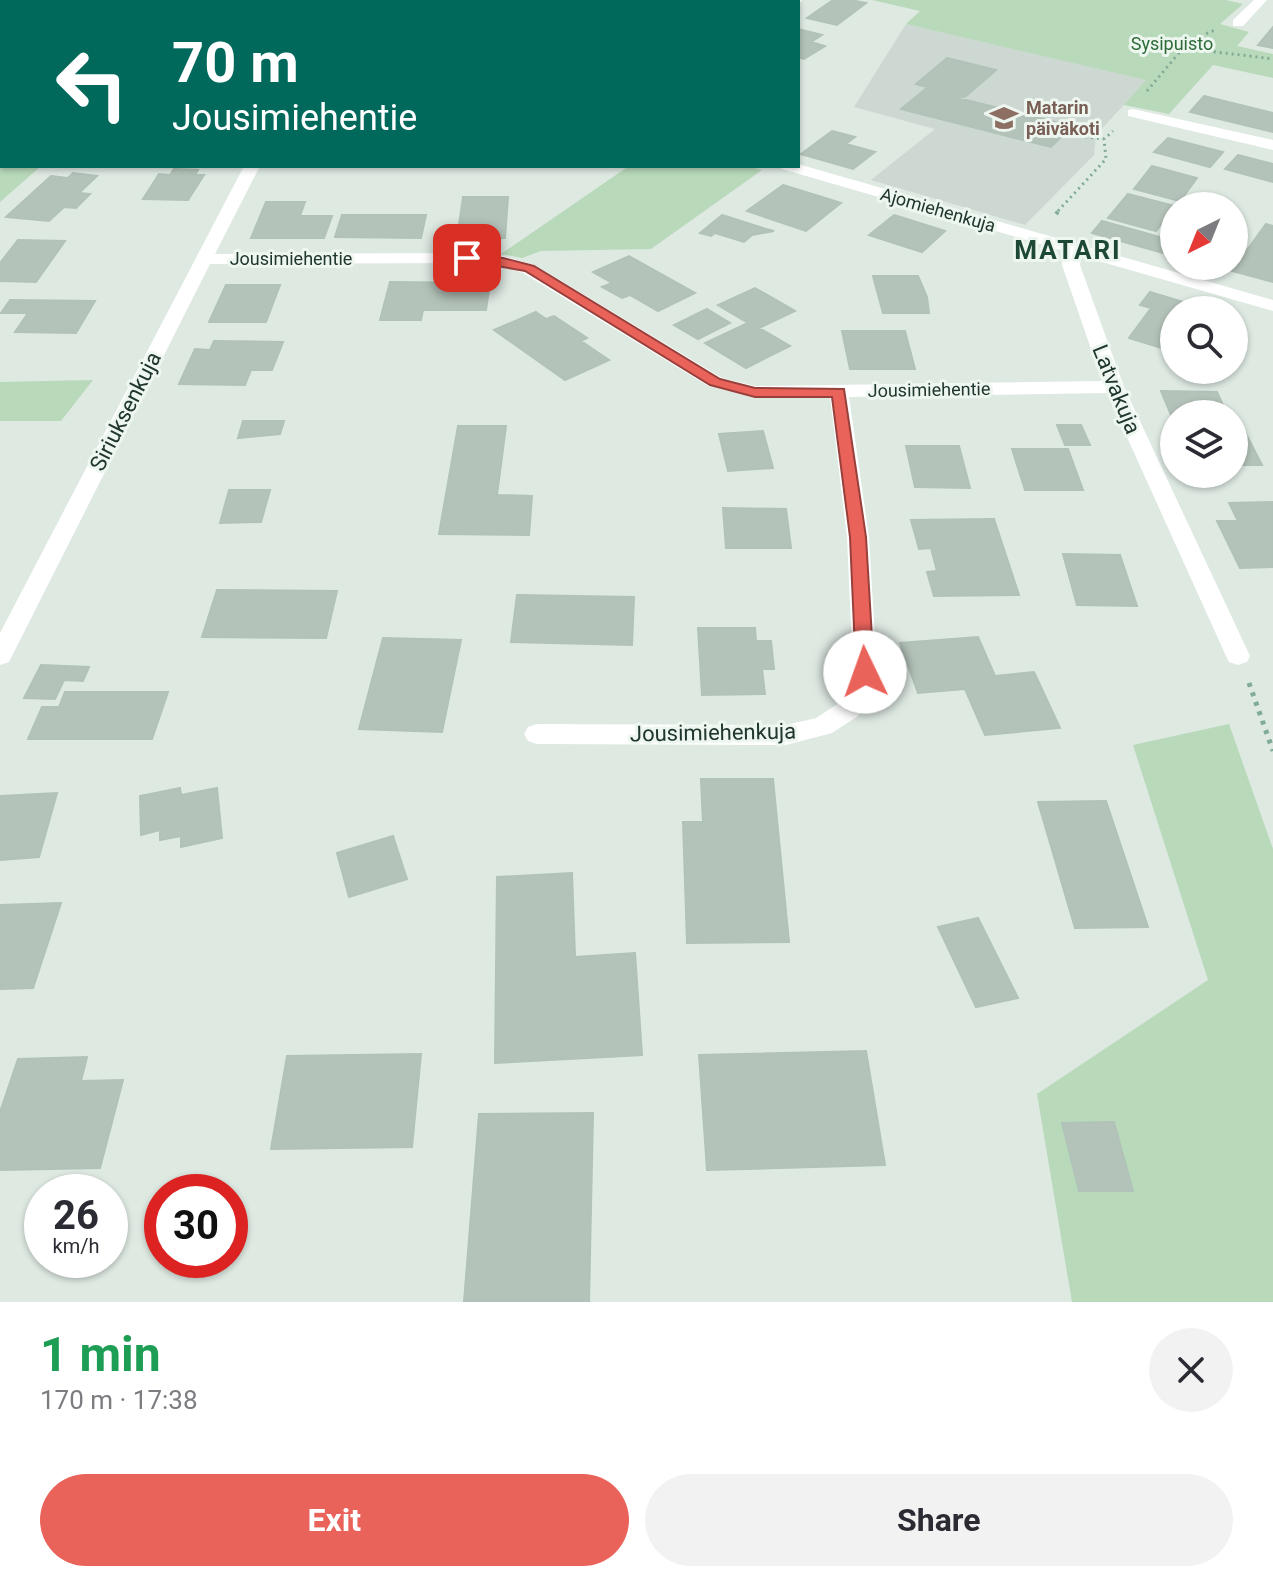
<!DOCTYPE html>
<html lang="en">
<head>
<meta charset="utf-8">
<style>
  :root { --surface:#fff; --page:#f2f2f3; --text:#2b2b33; --muted:#7c7c81; --accent:#ea635b }
  body { margin:0; font-family:Roboto,sans-serif; background:var(--page); color:var(--text); height:100vh; display:flex; flex-direction:column; font-size:30px; white-space:nowrap }
  * { box-sizing:border-box; margin:0 }
  p { font-size:26px; color:var(--muted) }
  .icon { flex:none; width:44px; height:44px; fill:none; stroke:currentColor; stroke-width:2; stroke-linecap:round; stroke-linejoin:round }
  .map { position:relative; height:1302px; overflow:hidden }
  .drawer { display:flex; flex-direction:column; background:var(--surface); flex:1 }
  .drawer>* { flex:none }
  .banner { position:absolute; left:0px; top:0px; width:800px; height:168px; box-shadow:0 2px 6px #0004; background:#00695c; color:#fff; overflow:hidden }
  .needle { width:52px; rotate:223deg }
  .buttons { position:absolute; left:1160px; top:192px; display:grid; gap:16px }
  .buttons a { display:grid; place-items:center; width:88px; height:88px; border-radius:50%; background:var(--surface); box-shadow:0 2px 6px #0004; font-size:40px }
  .speed { position:absolute; left:24px; top:1174px; display:flex; gap:16px; font-size:40px; font-weight:700; text-align:center }
  .speed>* { display:grid; place-content:center; width:104px; height:104px; border-radius:50%; background:var(--surface); box-shadow:0 2px 6px #0004; line-height:1 }
  .speed small { font-size:20px; font-weight:400 }
  .speed .limit { border:12px solid #d22; background:#fff; color:#111 }
  .pin { position:absolute; display:grid; place-items:center; width:68px; height:68px; color:#fff; margin:-34px; border-radius:16px; box-shadow:0 4px 12px #0006 }
  .me { position:absolute; width:88px; margin:-44px; rotate:357deg; stroke-linejoin:round; filter:drop-shadow(0 0 6px #0008) }
  .turn { display:flex; align-items:center; gap:28px; height:168px; padding:0 40px; font-size:36px }
  .turn .icon { width:104px; height:104px; stroke-width:2.5 }
  .turn b { display:block; font-size:56px; line-height:68px }
  .round { display:grid; place-items:center; flex:none; width:84px; height:84px; border-radius:42px; background:var(--page) }
  .overview { display:flex; align-items:center; justify-content:space-between; height:136px; padding:0 40px }
  h1 { font-size:48px; font-weight:700; line-height:60px; color:#1e9e55 }
  .primary-button { display:flex; gap:16px; margin-top:auto; padding:16px 40px }
  .primary-button a { flex:1; height:92px; border-radius:48px; background:var(--accent); color:#fff; font-size:32px; font-weight:700; line-height:92px; text-align:center }
  .primary-button a+a { background:var(--page); color:var(--text) }
  .map>svg:first-child { display:block }
</style>
</head>
<body>
<div class="map">
<svg width="1273" height="1302" viewBox="0 0 1273 1302">
  <rect width="100%" height="100%" fill="#dee9e2"/>
  <path fill="#ccd8d1" d="M906,24L1147,80L1096,135L1094,155L1025,225L871,180L935,129L854,107Z"/>
  <path fill="#b8d9ba" d="M0,0H357L2,2V166H41L0,202Z
    M872,0H1226L1243,4L1220,24L1249,32L1237,46L1273,54V78L1213,65L1169,114L1124,105L1146,80L906,24L920,11Z
    M629,166H747L762,170L651,249L541,251L522,258L501,254Z
    M93,380L61,421H0V382Z
    M1229,724L1273,849V1302H1072L1037,1094L1208,980L1133,745Z"/>
  <path fill="#b4c3ba" stroke="#b1c2b8" stroke-width="2" d="M833,0H851L866,3L837,25L807,18Z
    M1273,27V48L1258,45Z
    M798,29L822,35L811,42L825,46L804,59L798,57Z
    M947,58L996,70L966,96L958,98L1072,126L1051,147L901,109L928,87L916,84Z
    M1204,96L1273,113V132L1190,112Z
    M832,131L855,137L846,144L875,152L853,169L801,154Z
    M1168,138L1223,152L1210,167L1154,152Z
    M1238,155L1273,164V182L1225,169Z
    M1152,166L1197,178L1180,201L1134,189Z
    M174,169L198,170L195,175H204L188,200L143,199L159,174L170,175Z
    M73,173L97,176L79,193L90,194L76,208L64,207L49,221L6,217L51,176L68,178Z
    M783,185L841,203L806,231L747,211Z
    M1128,194L1175,206L1156,231L1108,218Z
    M463,197H508L505,238L457,239Z
    M266,202H305L300,216H332L324,238H251Z
    M342,215H426L421,238L335,237Z
    M722,215L766,229L774,231L752,235L744,242L715,233L711,236L700,233Z
    M894,215L945,231L922,252L869,235Z
    M1102,221L1174,241V250L1170,255L1092,233Z
    M1266,224L1273,226V282L1232,271Z
    M18,240L65,241L36,282L0,281V263Z
    M629,256L695,293L658,311L630,295L622,298L602,287L612,283L593,272Z
    M873,276H918L927,297L929,313H883Z
    M390,282L490,283L486,310H423L421,320H380Z
    M226,285H280L266,322H209Z
    M755,288L795,311L759,328L790,346L746,368L705,343L748,323L718,305Z
    M1150,292L1210,310H1174V352L1129,338L1151,308L1140,305Z
    M10,300L95,301L76,333L15,332L28,313H1Z
    M707,309L730,323L698,339L674,325Z
    M536,312L546,319L554,316L587,338L581,341L609,360L565,380L494,330Z
    M842,331H905L915,369H850Z
    M214,341L283,342L272,370H251L245,385L179,384L195,349L210,350Z
    M1161,391L1217,392L1227,414H1174V422Z
    M243,421H284L280,434L238,438Z
    M1057,425H1081L1090,445H1065Z
    M458,426H506L497,495L532,496L529,535L439,534Z
    M1234,429L1244,430L1262,465H1234Z
    M763,431L773,468L728,471L719,434Z
    M906,446H959L970,488L915,487Z
    M1012,449H1068L1083,490H1025Z
    M229,490H270L261,522L220,523Z
    M1273,502V567L1240,568L1217,521H1238L1229,503Z
    M723,508L786,509L791,548H726Z
    M994,519L1019,595L934,596L927,572L937,571L931,548L919,549L911,520Z
    M1063,554L1120,555L1137,606L1077,605Z
    M217,590L337,591L326,638L202,637Z
    M517,595L634,597L632,645L511,642Z
    M698,628H755L756,641H771L774,669H762L765,694L702,695Z
    M978,637L995,676L1034,672L1060,728L985,735L965,689L918,693L900,643Z
    M383,638L461,640L442,732L359,729Z
    M41,665L89,667L83,681L64,680L55,699L24,698Z
    M65,692H168L152,739H28L42,707H59Z
    M701,779H773L789,942L687,943L683,822H703Z
    M180,788L181,795L217,788L222,838L181,847V836L160,840V830L141,835L140,796Z
    M57,793L39,857L0,860V796Z
    M1106,801L1148,927L1075,928L1038,802Z
    M393,836L407,879L349,897L337,853Z
    M572,873L575,957L635,953L642,1055L495,1063L497,877Z
    M61,903L33,988L0,989V905Z
    M978,918L1018,998L976,1007L938,927Z
    M866,1051L885,1165L707,1170L699,1055Z
    M421,1054L412,1147L271,1149L287,1056Z
    M87,1057L81,1081L123,1080L100,1168L0,1170V1112L18,1059Z
    M593,1113L589,1302H464L479,1114Z
    M1114,1122L1133,1191H1079L1062,1123Z"/>
  <g fill="none" stroke-linecap="round" stroke-linejoin="round">
    <path stroke="#80ab95" stroke-width="3" stroke-dasharray="2 4" stroke-linecap="butt" d="M207,0L215,2
      M0,19L2,16
      M1184,48L1273,59
      M1147,91L1189,41L1215,30
      M1079,136L1104,139
      M1058,211L1106,159L1104,139L1113,131"/>
    <path stroke="#80ab95" stroke-width="4" stroke-dasharray="3 5" stroke-linecap="butt" d="M1056,214L1060,209"/>
    <path stroke="#80ab95" stroke-width="5" stroke-dasharray="4 6" stroke-linecap="butt" d="M1249,683L1273,751"/>
    <path fill="#fff" fill-rule="evenodd" d="M788,0H802L798,4L787,2Z
      M1254,0H1267L1243,26H1233V20Z
      M1133,109L1273,140V150L1128,116V110Z
      M798,164L1273,300V311L1081,256L1080,265L1124,387L1250,656L1247,662L1238,665L1229,662L1226,656L1107,393L849,397L869,537L877,672L858,716L832,733L786,745L537,744L528,741L524,734L528,727L537,724L786,725L816,718L839,703L853,672L847,537L830,397L755,398L708,386L523,273L501,266L467,263L210,264L12,656L9,662L0,665V633L244,166H260L215,254L467,253L503,256L535,265L722,378L755,386L1102,381L1062,265L1064,251L782,169L779,166Z"/>
  </g>
  <path fill="#ea635b" stroke="#98403b" stroke-width="2" d="M467,254L503,258L534,266L720,379L755,388L844,389L866,537L874,672L872,676H859L856,672L850,537L832,397H755L710,385L525,271L463,260V255Z"/>
  <defs>
    <symbol id="school-bare" viewBox="-9 -9 18 18"><path d="M0-5L7-2L0 1L-7-2ZM-4 1L0 2.5L4 1V4Q0 6-4 4Z" fill="#8d6e63" stroke="#eef6f0" stroke-width="2.5" paint-order="stroke"/></symbol>
  </defs>
  <g fill-rule="evenodd">
    <use href="#school-bare" x="984" y="98" width="40" height="40"/>
  </g>
  <g text-anchor="middle" stroke-width="6" stroke-linejoin="round" paint-order="stroke">
    <g font-size="18" fill="#2d6c39" stroke="#eef6f0">
      <text x="1172" y="50">Sysipuisto</text>
    </g>
    <g font-size="18" font-weight="bold" fill="#785e54" stroke="#eef6f0" text-anchor="start">
      <text x="1026" y="114">Matarin<tspan x="1026" dy="21">päiväkoti</tspan></text>
    </g>
    <g font-size="18" fill="#20372d" stroke="#eef6f0">
      <text transform="translate(938 210) rotate(16)" y="6">Ajomiehenkuja</text>
      <text x="291" y="265">Jousimiehentie</text>
      <text transform="translate(929 390) rotate(-1)" y="6">Jousimiehentie</text>
    </g>
    <g font-size="22" fill="#20372d" stroke="#eef6f0">
      <text transform="translate(1117 389) rotate(68)" y="8">Latvakuja</text>
      <text transform="translate(125 411) rotate(-63)" y="8">Siriuksenkuja</text>
      <text transform="translate(713 732) rotate(-1)" y="8">Jousimiehenkuja</text>
    </g>
    <g font-size="26" font-weight="bold" letter-spacing="2" fill="#1e4836" stroke="#eef6f0">
      <text x="1068" y="259">MATARI</text>
    </g>
  </g>
</svg>
<div class="buttons">
<a><svg class="needle" viewBox="-14 -14 28 28"><path d="M0-13l5 13h-10z" fill="#e53935"/><path d="M0 13l5-13h-10z" fill="#7c7c81"/></svg></a>
<a><svg class="icon" aria-label="search" viewBox="0 0 24 24"><circle cx="10" cy="10" r="6"/><path d="M15 15l6 6"/></svg></a>
<a><svg class="icon" aria-label="layers" viewBox="0 0 24 24"><path d="M12 4l9 5-9 5-9-5zM3 14l9 5 9-5"/></svg></a>
</div>
<div class="speed"><div>26<small>km/h</small></div><div class="limit">30</div></div>
<div class="pin" style="left:467px;top:258px;background:#d93025"><svg class="icon" aria-label="arrive" viewBox="0 0 24 24"><path d="M6 21V4h12l-3 4 3 4H6"/></svg></div>
<svg class="me" style="left:865px;top:672px" viewBox="-20 -20 40 40"><circle r="19" fill="#fff"/><path d="M0-13L10 11 0 6-10 11z" fill="#ea635b"/></svg>
<div class="banner">
<div class="turn"><svg class="icon" aria-label="left" viewBox="0 0 24 24"><path d="M17 20v-9H6M10 6l-5 5 5 5"/></svg><div><b>70 m</b>Jousimiehentie</div></div>
</div>
</div>
<section class="drawer">
<div class="overview"><div><h1>1 min</h1><p>170 m · 17:38</p></div><a class="round"><svg class="icon" aria-label="close" viewBox="0 0 24 24"><path d="M6 6l12 12M18 6L6 18"/></svg></a></div>
<div class="primary-button"><a>Exit</a><a>Share</a></div>
</section>
</body>
</html>
